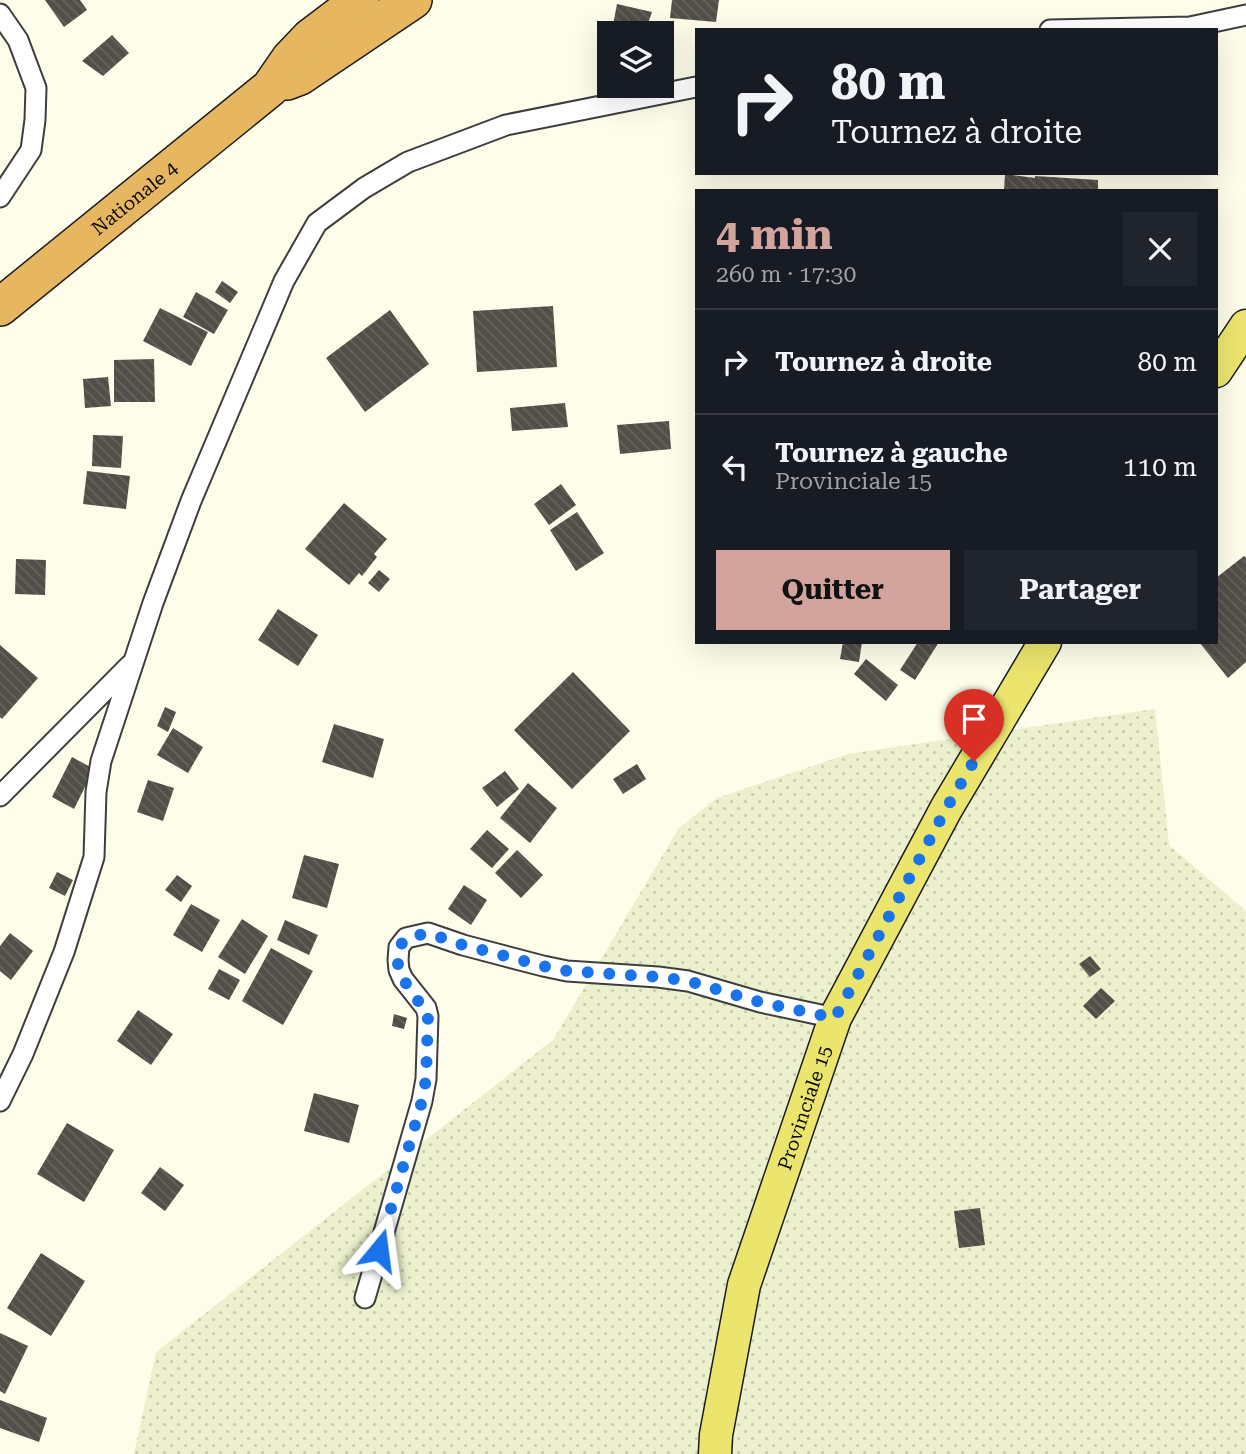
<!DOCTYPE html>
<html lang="fr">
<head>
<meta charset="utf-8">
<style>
  :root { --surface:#171b24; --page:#20242c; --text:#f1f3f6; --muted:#9ea1a6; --line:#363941; --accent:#d2a49d }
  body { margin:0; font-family:"Roboto Serif",serif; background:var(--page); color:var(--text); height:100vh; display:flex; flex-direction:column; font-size:26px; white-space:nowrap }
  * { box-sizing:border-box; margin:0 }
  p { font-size:23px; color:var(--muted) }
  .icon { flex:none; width:38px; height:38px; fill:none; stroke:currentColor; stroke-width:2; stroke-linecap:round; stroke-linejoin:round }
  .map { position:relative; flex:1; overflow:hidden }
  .details { position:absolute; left:695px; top:189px; width:523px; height:455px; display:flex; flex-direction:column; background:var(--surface); border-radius:0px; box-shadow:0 7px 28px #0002 }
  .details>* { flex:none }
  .banner { position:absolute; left:695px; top:28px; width:523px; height:147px; border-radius:0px; box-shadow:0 7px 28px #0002; background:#171b24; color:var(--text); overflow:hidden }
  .tools { position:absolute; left:597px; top:21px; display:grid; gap:14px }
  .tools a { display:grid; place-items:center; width:77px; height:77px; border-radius:0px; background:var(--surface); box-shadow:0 7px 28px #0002; font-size:35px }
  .pin { position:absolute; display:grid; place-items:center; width:60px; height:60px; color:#fff; margin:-72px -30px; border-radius:50% 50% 50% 0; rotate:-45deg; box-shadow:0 0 7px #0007 }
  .pin .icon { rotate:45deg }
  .me { position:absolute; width:77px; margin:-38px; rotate:16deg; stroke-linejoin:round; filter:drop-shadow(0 0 5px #0008) }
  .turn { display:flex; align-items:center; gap:24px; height:147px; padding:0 21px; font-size:32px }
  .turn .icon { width:91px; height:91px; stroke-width:2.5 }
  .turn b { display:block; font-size:49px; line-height:60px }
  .round { display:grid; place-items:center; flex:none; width:74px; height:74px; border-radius:0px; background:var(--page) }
  .overview { display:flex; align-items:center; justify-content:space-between; height:119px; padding:0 21px }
  h1 { font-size:42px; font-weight:700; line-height:52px; color:var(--accent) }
  .action { display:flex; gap:14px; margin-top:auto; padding:14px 21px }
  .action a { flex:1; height:80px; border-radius:0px; background:var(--accent); color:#111; font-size:28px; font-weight:700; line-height:80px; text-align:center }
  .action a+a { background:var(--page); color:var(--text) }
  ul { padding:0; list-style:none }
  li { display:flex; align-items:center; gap:21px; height:105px; padding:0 21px; border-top:2px solid var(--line) }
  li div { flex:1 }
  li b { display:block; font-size:26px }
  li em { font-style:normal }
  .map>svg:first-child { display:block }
</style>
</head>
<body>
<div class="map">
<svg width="1246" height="1454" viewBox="0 0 1246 1454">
  <defs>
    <pattern id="farmland-dots" width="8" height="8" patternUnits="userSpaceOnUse" patternTransform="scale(1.75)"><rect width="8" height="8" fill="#ecf0cd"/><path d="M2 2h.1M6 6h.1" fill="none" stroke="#c9ccaf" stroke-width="1.8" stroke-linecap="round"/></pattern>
    <pattern id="building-back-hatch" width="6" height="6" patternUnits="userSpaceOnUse" patternTransform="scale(1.75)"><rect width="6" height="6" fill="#524e48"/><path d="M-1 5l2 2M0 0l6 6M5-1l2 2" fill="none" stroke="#66635e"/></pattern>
  </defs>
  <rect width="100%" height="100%" fill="#fdfdea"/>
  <path fill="url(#farmland-dots)" d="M1155,709L1169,845L1246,911V1454H134L156,1352L553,1040L679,828L717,798L848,754Z"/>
  <path fill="url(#building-back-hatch)" d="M45,0H80L87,10L64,27Z
    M672,0H719L716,22L670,18Z
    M617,4L652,12L645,32L613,25Z
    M112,35L129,53L103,76L82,61Z
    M1005,174L1035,178V176L1098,180V191H1004Z
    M222,281L238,292L230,303L215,292Z
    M196,292L228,310L214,334L183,317Z
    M553,306L557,367L477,372L473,311Z
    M160,308L208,332L191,366L143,341Z
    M390,310L429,364L365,412L326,358Z
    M154,359L155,402H114V360Z
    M108,377L111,406L85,408L83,379Z
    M565,403L568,427L512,431L510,408Z
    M669,421L671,449L620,454L617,425Z
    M93,435L123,436L121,468L92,466Z
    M87,471L130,476L126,509L83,504Z
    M561,484L576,505L549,525L534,504Z
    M344,503L387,539L374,554L377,557L362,576L359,573L349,585L305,549Z
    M577,512L604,553L576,571L550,530Z
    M1244,556L1246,558V662L1228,678L1199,642H1216V578Z
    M16,559L46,560L45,595L15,594Z
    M379,570L390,579L379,592L368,583Z
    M278,609L318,635L298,666L258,640Z
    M843,642H862L859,662L840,659Z
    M918,642H939L915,680L900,670Z
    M0,645L38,678L2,719L0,717Z
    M866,659L898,685L886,701L854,674Z
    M573,672L630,731L572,789L514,730Z
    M165,707L176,712L168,732L157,726Z
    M334,724L384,739L373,778L322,762Z
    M173,728L203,747L188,773L157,755Z
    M72,757L94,769L74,809L52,797Z
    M637,764L646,779L623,794L613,779Z
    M505,771L519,789L497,807L482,788Z
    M148,780L174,788L163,821L137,812Z
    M528,783L557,808L530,843L500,818Z
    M487,830L509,849L492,868L470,849Z
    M517,850L543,875L521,898L495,873Z
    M304,855L339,864L327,908L292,898Z
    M57,872L73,880L65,896L49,888Z
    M177,875L192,886L181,902L165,890Z
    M464,885L487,900L471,925L448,909Z
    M191,904L220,920L202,952L173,935Z
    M242,919L268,936L245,974L218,957Z
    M285,920L318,935L309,955L277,940Z
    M10,933L33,951L11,980L0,971V946Z
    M271,948L313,971L283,1025L242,1001Z
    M1090,956L1101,969L1090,977L1079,964Z
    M219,969L240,980L229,1000L208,989Z
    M1101,988L1115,1001L1096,1019L1083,1006Z
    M138,1010L173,1034L151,1065L117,1041Z
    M394,1014L407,1018L404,1029L392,1026Z
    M314,1093L359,1105L349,1143L304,1131Z
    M67,1123L114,1150L84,1202L37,1174Z
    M160,1167L184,1185L165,1211L141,1193Z
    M980,1208L985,1245L959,1248L954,1211Z
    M41,1253L85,1281L51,1336L7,1308Z
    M0,1333L28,1346L5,1394L0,1391Z
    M0,1400L47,1418L39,1442L0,1428Z"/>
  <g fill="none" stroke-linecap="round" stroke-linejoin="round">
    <defs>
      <path id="street" d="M0,14L18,40L36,88L35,120L31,150L0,197
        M1050,30L1190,27L1246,15
        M0,796L130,665
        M0,1101L23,1054L64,952L94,857L96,792L101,761L153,603L191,501L284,281L317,223L364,188L408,162L506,125L696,87
        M365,1298L422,1101L426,1079L428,1016L426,1008L403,979L399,970L398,960L399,947L406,938L428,933L463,945L543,966L567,971L658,977L688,981L760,1002L835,1018"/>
      <g id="primary">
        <path d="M1216,371L1246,326"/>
        <path id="s1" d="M715,1454L716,1435L744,1285L835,1018L946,809L1045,642"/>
      </g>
      <g id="highway">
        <path d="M287,81L300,76L413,0"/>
        <path id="s2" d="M0,307L270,88L290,59L310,38L360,0"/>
      </g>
    </defs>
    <use href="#street" stroke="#3e3e3e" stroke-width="23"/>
    <use href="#primary" stroke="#1c1c1c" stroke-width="35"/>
    <use href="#highway" stroke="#1c1c1c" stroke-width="40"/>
    <use href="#street" stroke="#fff" stroke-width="19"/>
    <use href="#primary" stroke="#ebe56d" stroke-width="32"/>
    <use href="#highway" stroke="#e6b760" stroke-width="37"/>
  </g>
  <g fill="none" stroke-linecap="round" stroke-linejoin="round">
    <path stroke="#1a73e8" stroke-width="12" stroke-dasharray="0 21.6" d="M379,1250L422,1101L426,1079L428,1016L426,1008L418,1001L403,979L398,971V960L399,947L406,938L428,933L463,945L543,966L567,971L659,977L688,981L760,1002L835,1018L946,809L974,761"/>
  </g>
  <g text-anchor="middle" stroke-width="7" stroke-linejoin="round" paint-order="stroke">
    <g font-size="19" fill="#0b0b0b" stroke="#fff">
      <text dy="7" stroke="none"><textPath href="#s2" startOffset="173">Nationale 4</textPath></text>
      <text dy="7" stroke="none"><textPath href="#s1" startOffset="359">Provinciale 15</textPath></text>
    </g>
  </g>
</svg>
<div class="tools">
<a><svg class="icon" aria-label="layers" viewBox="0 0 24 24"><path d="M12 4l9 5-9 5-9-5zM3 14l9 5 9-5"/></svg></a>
</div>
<div class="pin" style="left:974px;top:761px;background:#d93025"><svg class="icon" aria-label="arrive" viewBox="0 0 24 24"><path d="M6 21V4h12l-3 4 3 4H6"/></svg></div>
<svg class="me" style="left:379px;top:1250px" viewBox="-20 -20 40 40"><path d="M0-17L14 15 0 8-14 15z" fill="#1a73e8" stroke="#fff" stroke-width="4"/></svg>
<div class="banner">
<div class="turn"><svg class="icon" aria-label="right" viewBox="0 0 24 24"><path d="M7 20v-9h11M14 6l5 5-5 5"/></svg><div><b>80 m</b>Tournez à droite</div></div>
</div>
<section class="details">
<div class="overview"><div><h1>4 min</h1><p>260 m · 17:30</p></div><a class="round"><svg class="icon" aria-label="close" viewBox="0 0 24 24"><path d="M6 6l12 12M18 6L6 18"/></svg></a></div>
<ul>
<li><svg class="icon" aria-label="right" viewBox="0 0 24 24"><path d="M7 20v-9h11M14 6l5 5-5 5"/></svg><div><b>Tournez à droite</b></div><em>80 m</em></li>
<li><svg class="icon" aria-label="left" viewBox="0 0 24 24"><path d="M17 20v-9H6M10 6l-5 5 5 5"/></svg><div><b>Tournez à gauche</b><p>Provinciale 15</p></div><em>110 m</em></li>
</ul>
<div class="action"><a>Quitter</a><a>Partager</a></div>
</section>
</div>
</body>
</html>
